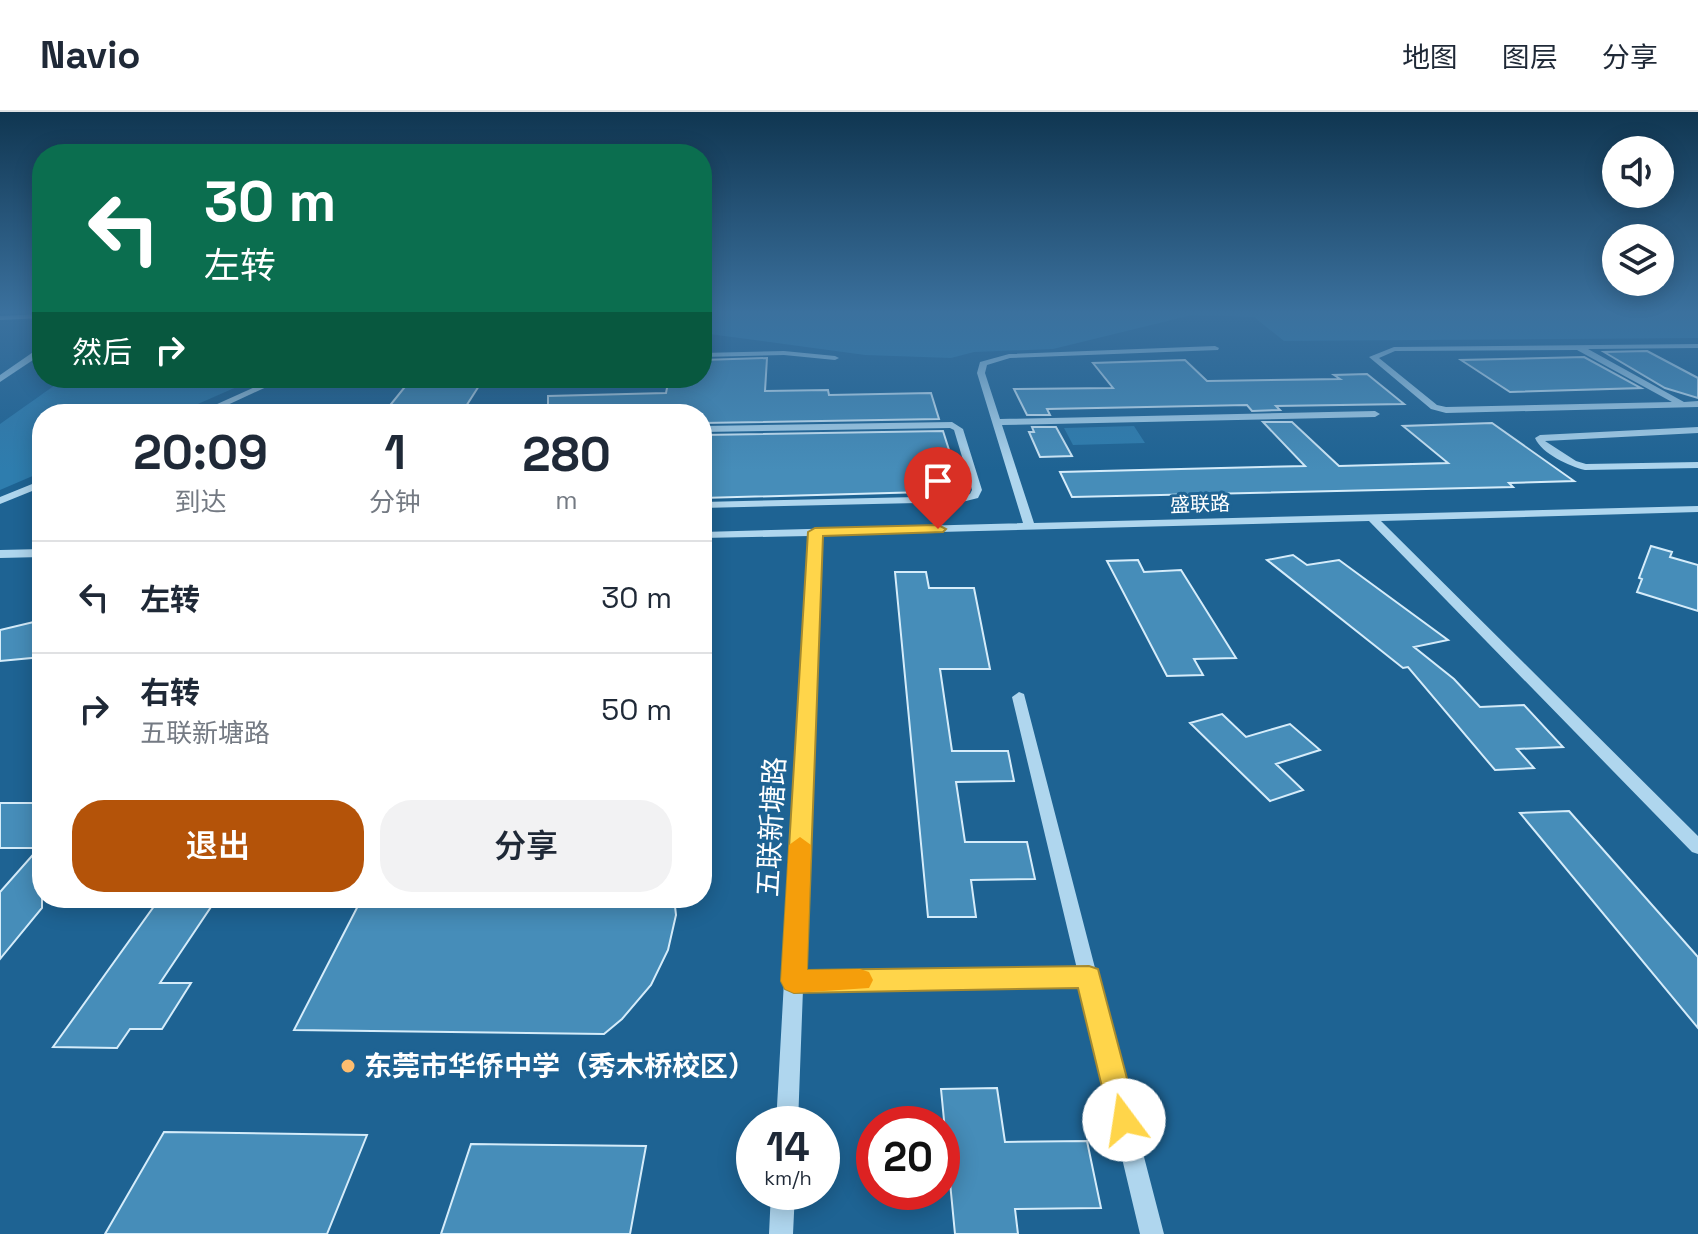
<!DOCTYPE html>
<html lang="zh">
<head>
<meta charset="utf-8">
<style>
  :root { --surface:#fff; --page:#f2f2f3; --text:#1f2937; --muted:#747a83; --line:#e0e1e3; --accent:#b45309 }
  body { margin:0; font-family:"Space Grotesk","Noto Sans SC",sans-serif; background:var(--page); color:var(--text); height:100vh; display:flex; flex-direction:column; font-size:30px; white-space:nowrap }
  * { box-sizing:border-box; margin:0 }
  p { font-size:26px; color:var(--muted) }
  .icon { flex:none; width:44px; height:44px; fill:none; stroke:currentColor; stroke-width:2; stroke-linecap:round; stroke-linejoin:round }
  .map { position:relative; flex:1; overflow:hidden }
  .details { position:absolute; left:32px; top:292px; width:680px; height:504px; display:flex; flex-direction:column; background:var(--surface); border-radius:32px; box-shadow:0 4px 20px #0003 }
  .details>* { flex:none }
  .hud { position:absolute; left:32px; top:32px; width:680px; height:244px; border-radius:32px; box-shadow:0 4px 20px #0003; background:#0b6e4f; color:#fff; overflow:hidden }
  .controls { position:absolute; left:1602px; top:24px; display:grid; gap:16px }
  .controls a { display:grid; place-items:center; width:72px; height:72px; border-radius:50%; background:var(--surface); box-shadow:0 4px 20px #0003; font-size:40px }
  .speed { position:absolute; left:736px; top:994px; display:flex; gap:16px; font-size:40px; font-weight:700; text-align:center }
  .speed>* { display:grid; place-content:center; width:104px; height:104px; border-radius:50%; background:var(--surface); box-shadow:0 4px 20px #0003; line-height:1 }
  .speed small { font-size:20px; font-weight:400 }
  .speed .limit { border:12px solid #d22; background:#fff; color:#111 }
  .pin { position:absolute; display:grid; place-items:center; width:68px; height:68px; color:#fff; margin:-82px -34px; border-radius:50% 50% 50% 0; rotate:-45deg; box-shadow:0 0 8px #0007 }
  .pin .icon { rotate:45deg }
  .me { position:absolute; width:88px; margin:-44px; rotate:346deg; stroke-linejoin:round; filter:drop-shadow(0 0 6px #0008) }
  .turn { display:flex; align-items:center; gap:28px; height:168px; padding:0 40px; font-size:36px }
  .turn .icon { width:104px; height:104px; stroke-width:2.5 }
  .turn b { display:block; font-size:56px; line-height:68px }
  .then { display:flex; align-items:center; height:76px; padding:0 40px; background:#0003; gap:16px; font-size:30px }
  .eta { display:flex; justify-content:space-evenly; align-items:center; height:136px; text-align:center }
  .eta b { font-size:48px; font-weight:600; line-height:56px }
  .cta { display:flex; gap:16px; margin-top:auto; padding:16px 40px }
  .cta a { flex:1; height:92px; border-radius:32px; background:var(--accent); color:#fff; font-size:32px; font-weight:600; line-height:92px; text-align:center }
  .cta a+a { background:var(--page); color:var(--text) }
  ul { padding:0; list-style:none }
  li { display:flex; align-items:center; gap:24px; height:112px; padding:0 40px; border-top:2px solid var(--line) }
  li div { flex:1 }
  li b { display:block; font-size:30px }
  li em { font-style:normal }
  header { display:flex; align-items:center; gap:48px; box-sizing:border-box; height:112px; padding:0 40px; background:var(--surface); border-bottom:2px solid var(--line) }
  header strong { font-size:38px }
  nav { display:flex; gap:44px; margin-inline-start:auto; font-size:28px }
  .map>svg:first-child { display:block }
</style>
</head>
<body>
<header>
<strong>Navio</strong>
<nav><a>地图</a><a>图层</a><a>分享</a></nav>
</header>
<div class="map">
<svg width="1698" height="1122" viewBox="0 0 1698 1122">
  <rect width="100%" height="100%" fill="#1e6393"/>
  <path fill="#2e7dae" d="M702,201H1698V226L1284,229L1254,205L1192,203L1053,237L974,240L951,246L865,243L702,221Z
    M65,266H257L175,302H42V360L0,378V312Z
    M1134,314L1145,331L1073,333L1064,316Z"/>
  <path fill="#468db9" stroke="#d5ecfa" stroke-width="2" d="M1647,239L1698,266V286L1665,276L1604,240Z
    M1584,245L1641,276L1510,280L1461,248Z
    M767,246L765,279L828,278L829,283L931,281L939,307L702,311V302H548V284L666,281L669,266H702V248Z
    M1185,248L1207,269L1340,267L1334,263L1367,262L1404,292L1276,294L1280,298L1252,299L1247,293L1047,297L1050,303H1027L1014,277L1113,276L1093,251Z
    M412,266H484L461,302H383Z
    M1263,310H1292L1339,354L1448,351L1403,314L1492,311L1574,369L1509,371L1513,375L1072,385L1060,360L1305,354Z
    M1032,315H1056L1072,344L1040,345L1029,320H1034Z
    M943,319L962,379L702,386V323Z
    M1651,434L1672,440L1670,445L1698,453V499L1637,480L1642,467L1639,466Z
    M1293,443L1307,453L1339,448L1448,528L1414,535L1454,567L1480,595L1524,593L1563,635L1517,637L1534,656L1495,658L1408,555L1403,556L1267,448Z
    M1138,448L1144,460L1181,458L1236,546L1194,547L1203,563L1167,564L1107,449Z
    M895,460H926L929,476H974L990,557H940L952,639H1008L1014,669L956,670L965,730H1027L1035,767L971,768L976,805H928Z
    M42,508V545L0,549V518Z
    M1222,602L1246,625L1290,612L1320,638L1276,652L1303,678L1270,689L1190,611Z
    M0,691H42V796L0,847V780L39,736H0Z
    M1569,699L1698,845V916L1520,701Z
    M160,786H217L160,871H191L162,917H130L117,936L53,935Z
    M362,786H674L676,803L668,838L651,873L622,907L604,922L294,918Z
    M997,976L1005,1030L1087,1029L1101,1096L1015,1097L1018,1122H955L941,977Z
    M164,1020L367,1023L327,1122H105Z
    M471,1032L646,1034L630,1122H441Z"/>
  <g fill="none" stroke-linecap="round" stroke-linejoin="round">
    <path fill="#afd6ee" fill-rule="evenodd" d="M42,202V206L0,208V204Z
      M1698,232V236L1588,237L1684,290L1698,289V295L1446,301L1431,297L1369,245L1394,235ZM1577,238L1672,290L1446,295L1437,293L1379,246L1395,239Z
      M1215,234L1219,236L1218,238L1010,246L987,253L985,261L1000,307L1375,299L1380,302L1375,305L1002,313L1034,411L1698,394V400L1381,409L1698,724V742L1692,740L1369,409L821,423L804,860L1077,857L1012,585L1019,580L1024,582L1164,1122H1140L1081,874L803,877L798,1012H776L809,424L702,426V420L1023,411L977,261L980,250L1009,242Z
      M39,236H42V242L0,270V263Z
      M784,239L835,244L839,246L835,248L784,243L702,245V241Z
      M275,266H286L208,302H195Z
      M952,310L963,317L982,378L978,386L962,390L702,396V390L962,384L970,382L972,378L954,318L950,316L702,320V314Z
      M1698,315V321L1545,329L1576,349L1586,352L1698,350V356L1585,358C1569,354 1542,342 1535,326L1540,323Z
      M42,368V375L0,392V385Z
      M42,437V445L0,446V438Z
      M771,1080H795L793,1122H769Z"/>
  </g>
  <linearGradient id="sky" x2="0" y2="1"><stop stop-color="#103651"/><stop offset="0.56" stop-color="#3b719e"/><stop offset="1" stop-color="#3b719e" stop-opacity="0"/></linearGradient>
  <rect width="1698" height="358" fill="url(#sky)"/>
  <path fill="#ffd54a" stroke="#a68a30" stroke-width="2" d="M938,413L946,417L943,420L823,424L807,858L1089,854L1098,857L1138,1008L1134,1018L1124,1022L1114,1018L1110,1008L1078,876L794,881L785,877L781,869L808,420L815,416Z"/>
  <path fill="#f59e0b" d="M800,725L811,733L807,858L860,857L869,860L873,868L869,876L794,881L785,877L781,869L789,733Z"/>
  <circle fill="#fdbd6f" stroke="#1e6393" stroke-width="3" cx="348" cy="954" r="8"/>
  <g text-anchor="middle" stroke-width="6" stroke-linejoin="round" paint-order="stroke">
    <g font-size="20" fill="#fff" stroke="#1e6393">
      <text transform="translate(1200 392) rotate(-2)" y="7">盛联路</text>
    </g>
    <g font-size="28" fill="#fff" stroke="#1e6393">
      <text transform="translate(771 715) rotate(-87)" y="10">五联新塘路</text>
    </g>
    <g font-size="28" font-weight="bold" fill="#fff" stroke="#1e6393" text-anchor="start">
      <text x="364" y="964">东莞市华侨中学（秀木桥校区）</text>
    </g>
  </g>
</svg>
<div class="controls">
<a><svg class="icon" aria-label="sound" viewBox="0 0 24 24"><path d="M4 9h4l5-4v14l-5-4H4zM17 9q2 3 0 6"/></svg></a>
<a><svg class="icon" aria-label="layers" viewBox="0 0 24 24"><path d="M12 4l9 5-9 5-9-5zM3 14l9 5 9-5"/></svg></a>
</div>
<div class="speed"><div>14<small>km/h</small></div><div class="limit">20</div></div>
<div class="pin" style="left:938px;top:417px;background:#d93025"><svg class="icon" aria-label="arrive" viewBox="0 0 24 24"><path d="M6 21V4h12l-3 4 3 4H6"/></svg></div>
<svg class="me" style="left:1124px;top:1008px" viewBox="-20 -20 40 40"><circle r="19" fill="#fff"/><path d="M0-13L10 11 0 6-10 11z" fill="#ffd54a"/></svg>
<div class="hud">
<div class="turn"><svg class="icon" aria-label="left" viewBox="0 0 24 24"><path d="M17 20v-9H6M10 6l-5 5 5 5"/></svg><div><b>30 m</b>左转</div></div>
<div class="then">然后<svg class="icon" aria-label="right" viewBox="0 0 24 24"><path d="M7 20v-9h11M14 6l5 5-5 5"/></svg></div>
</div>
<section class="details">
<div class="eta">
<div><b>20:09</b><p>到达</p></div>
<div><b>1</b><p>分钟</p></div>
<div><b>280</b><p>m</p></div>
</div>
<ul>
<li><svg class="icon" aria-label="left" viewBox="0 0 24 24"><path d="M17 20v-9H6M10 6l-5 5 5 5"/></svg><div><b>左转</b></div><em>30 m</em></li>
<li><svg class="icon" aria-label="right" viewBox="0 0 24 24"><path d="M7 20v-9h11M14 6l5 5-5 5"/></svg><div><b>右转</b><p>五联新塘路</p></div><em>50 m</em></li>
</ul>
<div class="cta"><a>退出</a><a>分享</a></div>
</section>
</div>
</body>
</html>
